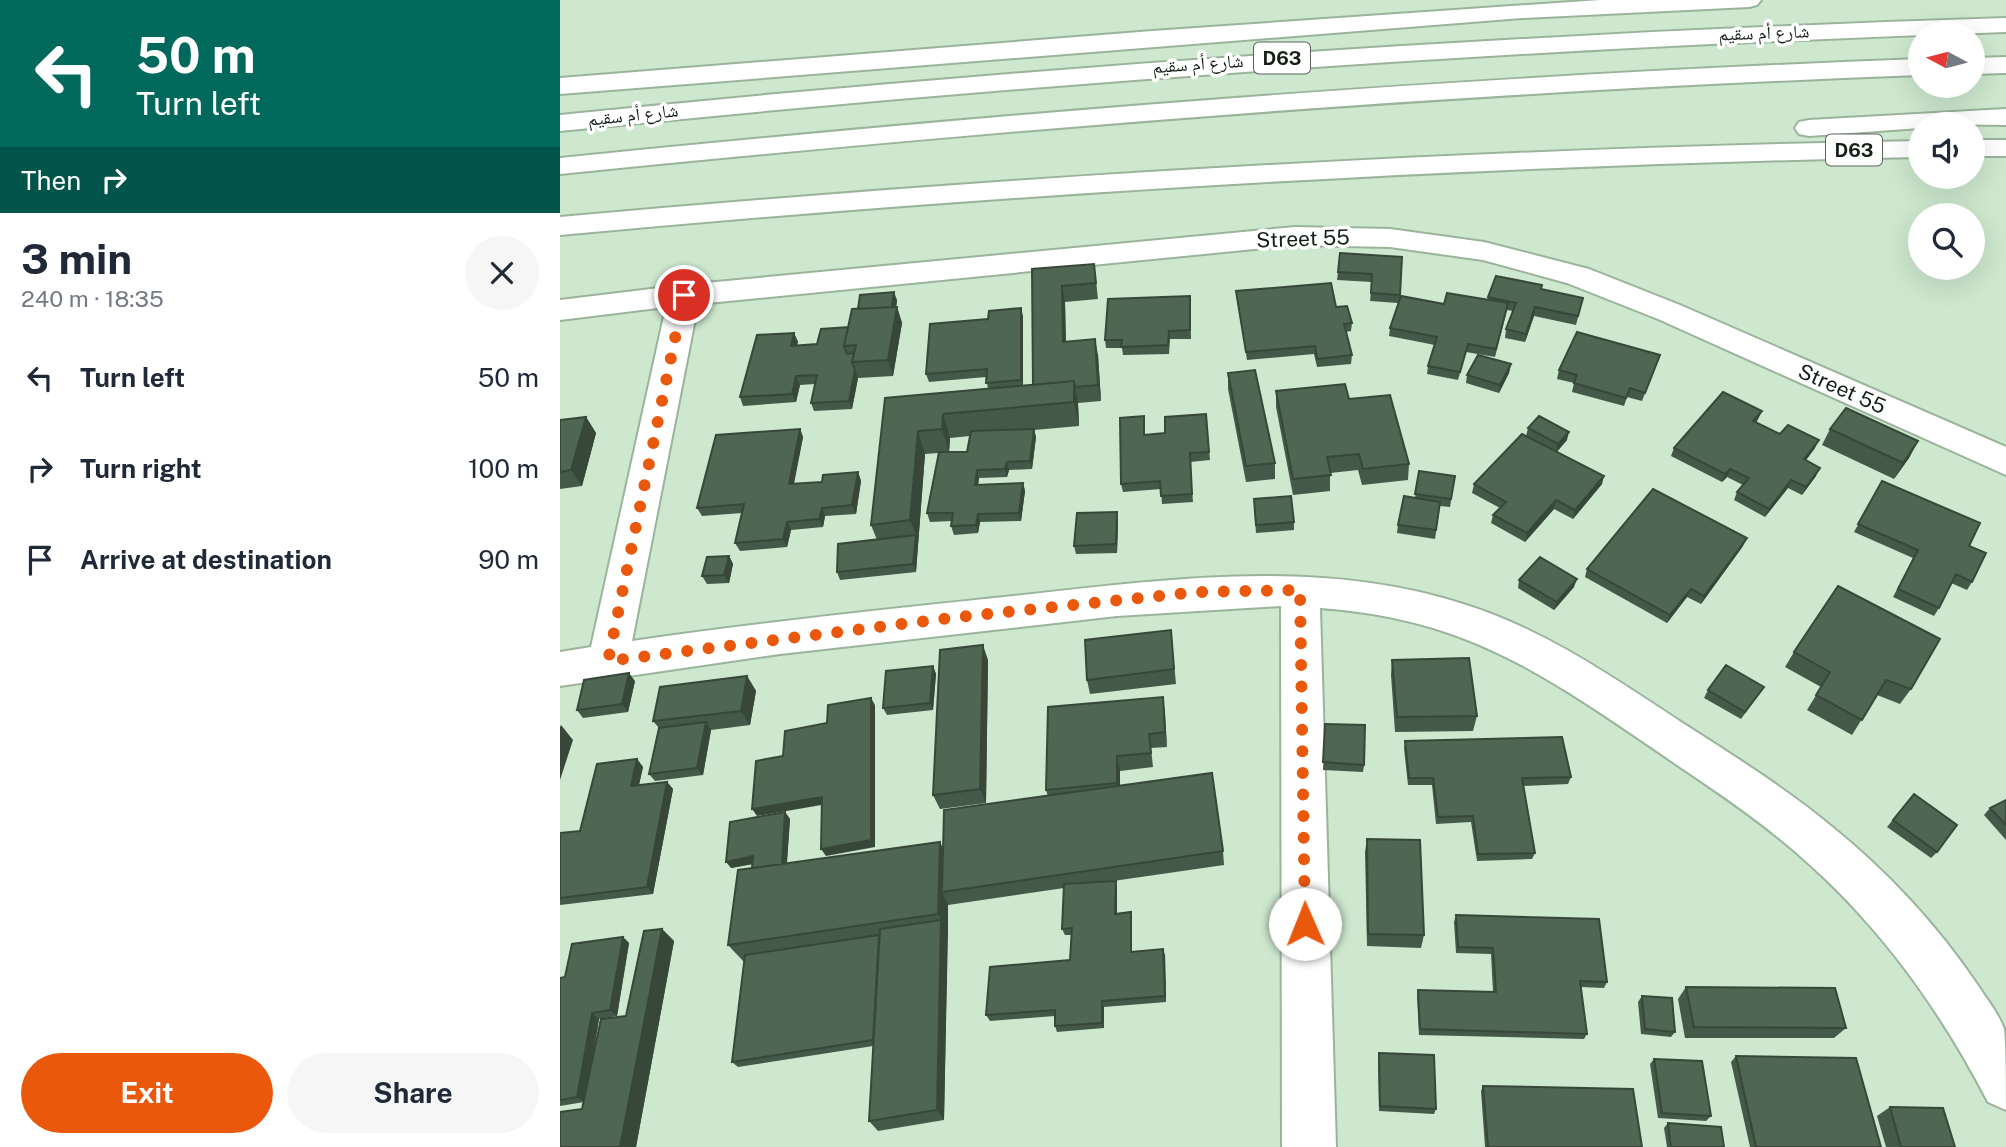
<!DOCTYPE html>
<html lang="en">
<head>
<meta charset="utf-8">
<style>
  :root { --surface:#fff; --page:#f6f6f7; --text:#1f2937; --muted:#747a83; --accent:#ea580c }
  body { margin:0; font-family:"Public Sans","Noto Naskh Arabic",sans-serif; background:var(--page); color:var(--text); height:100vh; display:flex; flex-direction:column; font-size:26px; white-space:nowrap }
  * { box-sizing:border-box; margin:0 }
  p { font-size:23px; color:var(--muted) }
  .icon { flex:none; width:38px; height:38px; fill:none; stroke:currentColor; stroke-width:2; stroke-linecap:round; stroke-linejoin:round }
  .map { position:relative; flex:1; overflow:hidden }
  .panel { display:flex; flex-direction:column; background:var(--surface); width:560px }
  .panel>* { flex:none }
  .hud { background:#00695c; color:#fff; overflow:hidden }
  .needle { width:46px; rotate:277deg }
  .tools { position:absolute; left:1348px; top:21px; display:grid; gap:14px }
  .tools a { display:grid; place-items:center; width:77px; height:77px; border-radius:50%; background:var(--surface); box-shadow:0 7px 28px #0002; font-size:35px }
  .pin { position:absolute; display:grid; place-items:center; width:60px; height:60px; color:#fff; margin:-30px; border:4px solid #fff; border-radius:50%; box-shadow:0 2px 7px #0007 }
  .me { position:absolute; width:77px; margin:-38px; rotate:359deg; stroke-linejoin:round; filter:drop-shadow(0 0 5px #0008) }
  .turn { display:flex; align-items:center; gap:24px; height:147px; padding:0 21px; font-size:32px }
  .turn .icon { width:91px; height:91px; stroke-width:2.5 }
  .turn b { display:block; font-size:49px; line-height:60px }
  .then { display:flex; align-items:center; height:66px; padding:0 21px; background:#0003; gap:14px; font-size:26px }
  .round { display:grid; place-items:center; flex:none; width:74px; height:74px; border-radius:37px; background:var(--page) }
  .summary { display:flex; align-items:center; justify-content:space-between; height:119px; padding:0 21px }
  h1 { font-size:42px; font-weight:700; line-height:52px }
  .action { display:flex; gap:14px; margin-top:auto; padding:14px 21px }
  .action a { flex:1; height:80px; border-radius:42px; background:var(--accent); color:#fff; font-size:28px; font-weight:700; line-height:80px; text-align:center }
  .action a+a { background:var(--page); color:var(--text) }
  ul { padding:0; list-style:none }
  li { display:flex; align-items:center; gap:21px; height:91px; padding:0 21px }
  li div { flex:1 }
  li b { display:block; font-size:26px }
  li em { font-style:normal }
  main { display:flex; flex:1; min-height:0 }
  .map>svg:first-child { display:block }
</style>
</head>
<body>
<main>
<section class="panel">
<div class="hud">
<div class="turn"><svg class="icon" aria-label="left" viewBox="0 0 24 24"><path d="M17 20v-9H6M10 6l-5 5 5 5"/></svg><div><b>50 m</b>Turn left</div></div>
<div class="then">Then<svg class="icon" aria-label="right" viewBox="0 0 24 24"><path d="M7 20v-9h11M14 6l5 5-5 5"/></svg></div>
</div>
<div class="summary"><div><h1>3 min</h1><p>240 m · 18:35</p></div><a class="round"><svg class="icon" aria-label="close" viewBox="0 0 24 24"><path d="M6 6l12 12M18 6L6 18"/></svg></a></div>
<ul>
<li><svg class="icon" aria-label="left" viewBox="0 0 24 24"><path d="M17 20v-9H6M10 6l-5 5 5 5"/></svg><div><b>Turn left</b></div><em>50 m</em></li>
<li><svg class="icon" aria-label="right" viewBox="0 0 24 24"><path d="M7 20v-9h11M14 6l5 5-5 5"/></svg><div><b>Turn right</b></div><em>100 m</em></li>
<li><svg class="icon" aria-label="arrive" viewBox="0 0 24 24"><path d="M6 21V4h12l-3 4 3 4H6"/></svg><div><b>Arrive at destination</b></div><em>90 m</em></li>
</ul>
<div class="action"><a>Exit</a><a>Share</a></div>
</section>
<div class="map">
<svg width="1446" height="1147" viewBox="0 0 1446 1147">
  <rect width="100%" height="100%" fill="#cde8cf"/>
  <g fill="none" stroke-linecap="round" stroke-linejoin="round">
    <defs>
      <path id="minor" d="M735,227L830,229L924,242L1029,269L1120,305L1446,447V475L1098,319L1007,283L923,260L830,247L735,245L138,304L72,641C196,623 320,610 444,597C597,581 754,556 903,604C984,629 1054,678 1124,724C1174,756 1225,788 1271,826C1328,872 1378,926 1419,987C1427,1000 1439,1014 1444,1029C1446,1047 1446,1089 1446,1110L1428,1102C1375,1000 1310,912 1220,839C1179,805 1134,777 1091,747C978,670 901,618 760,608L776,1147H722L721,606L557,616L220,654L0,686V652L31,647L106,307L0,320V300L124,285Z"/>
      <path id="major" d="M1040,0H1201L1197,5L1189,7L962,18L0,94V78L592,31Z
        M1446,18V32C966,48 481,82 0,131V115C481,66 963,33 1446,18Z
        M1446,57V73L1412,74V58Z
        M1360,59V75C905,92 453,128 0,174V158C453,112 905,76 1360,59Z
        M1446,109V125L1360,124V128L1249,136L1239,134L1235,128L1239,122L1249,120Z
        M1412,140H1446V156H1412Z
        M1360,141V157C905,166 453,193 0,235V217C453,176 905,149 1360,141Z"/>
    </defs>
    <use href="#minor" stroke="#9ab49c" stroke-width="4"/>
    <use href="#major" stroke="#9ab49c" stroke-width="4"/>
    <use href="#minor" fill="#fff" fill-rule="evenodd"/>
    <use href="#major" fill="#fff" fill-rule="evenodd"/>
  </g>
  <path fill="#445947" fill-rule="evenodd" d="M842,257L840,299L884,304L927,300L928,297L981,289L1023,298L1016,325L974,316L965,342L945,338L946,329L953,311L947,310L935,357L906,352L898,380L867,374L868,366L875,345L829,336L830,328L838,303L810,301L812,282L777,280L778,272Z
    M472,269L536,280L538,299L505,302L506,341L538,355L541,401L518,403L519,426L474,430L476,437L472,469L449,470L447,477L419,478L418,485L463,483L465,491L461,521L420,522L418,533L394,535L391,526L392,521L370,522L367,513L379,453L365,454L356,572L280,580L277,572L317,540L311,525L325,398L428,389L426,377L369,382L366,374L463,316V386L473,385ZM410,436L407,452H389L390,438Z
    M676,291L776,307L792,323L791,331L786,332L792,355L791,364L757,367L754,354L687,360L677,299Z
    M630,296L631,339H610L609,354L563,355L562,348H546L545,340Z
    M337,300L336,307H337L342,323L333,376L298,378L292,409L254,411L251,403L255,384L240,385L236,402L183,406L180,397L234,333L238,342L237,345L257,344L288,327L298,309Z
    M1100,355L1082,401L1067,397L1064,406L1012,392L1014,383L997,379L999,370Z
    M951,364L949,373L939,393L906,383L907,375Z
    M668,373L715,463V479L686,482L668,389Z
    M716,391L789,399L849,464L848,480L802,485L798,470L770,473V491L733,495L716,407Z
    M1202,411L1196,423L1220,434L1255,448L1246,460L1256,476L1242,495L1228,488L1205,517L1174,500L1177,492L1183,485L1167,477L1162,482L1111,456L1114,448Z
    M646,414L650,460L630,462L633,502L602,504L601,489L563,492L561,484L584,416L585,435L605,433Z
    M26,417L36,433L22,486L0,489V420Z
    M968,428L1007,440L997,452L1042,484L1013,519L994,509L965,542L931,523L933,515L940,508L912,493L914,484L966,436Z
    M240,429L243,437L234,484L262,482L298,472L301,481L296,514L265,516L263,527L231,530L227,547L180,551L175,543L182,513L142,516L137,508Z
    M1270,429L1358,441L1349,458L1334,479L1262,445Z
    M859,471L895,476L890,507L880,506L875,539L837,533L838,525L855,498Z
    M1322,481L1409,546L1412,582L1407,590L1391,583L1379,608L1374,616L1333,597L1353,558L1294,532Z
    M694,507L734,522V530L696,533Z
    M558,520L557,553L516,554L514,546Z
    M1183,546L1141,604L1127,597L1107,623L1025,577L1027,569Z
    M169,556L173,564L169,583L147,584L142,576Z
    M959,580L1014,587L994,610L958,588Z
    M611,630L616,684L530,694L527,680Z
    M1380,639L1351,689L1340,704L1317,695L1292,735L1247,710L1261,687L1225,667L1234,652Z
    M428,660L426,803L380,809L373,795Z
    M832,660L917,716L913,731L835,732L831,675Z
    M373,666L376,674L373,710L327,715L323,708Z
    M187,676L196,691L190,725L151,730L143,775L95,781L89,774L99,728L93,721Z
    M75,681L68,712L23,718L17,710Z
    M1148,690L1199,694L1181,719L1144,698Z
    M603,697L607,747L591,748L593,767L560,771V786L663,851L664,865L553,881L557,887V914L571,912L572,919V951L605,955L606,1002L544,1007V1028L497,1032L495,1026V1016L430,1021L426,1015L510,960L511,935H505L502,929L504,888L388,905L384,1120L318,1131L309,1121L313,1046L178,1067L172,1062L184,962L168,945L193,864L171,868L225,812L230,819L227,863L383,848L488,796L486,790Z
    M765,724L804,765L803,772L763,770Z
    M845,741L1011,777L1008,784L963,786L975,853L972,859L917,861L911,822L876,824L872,785H848L844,748Z
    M77,759L83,767L79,785L107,782L113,789L93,894L0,905V833L20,831Z
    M1354,794L1377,852L1371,858L1327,827Z
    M1446,800V840L1424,815L1430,808Z
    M807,839L864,935L861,948L807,946L805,852Z
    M896,915L1047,982L1044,988L1021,987L1027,1034L1024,1039L859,1035L857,996L858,990L933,992L931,954L896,953L894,922Z
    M102,929L114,941L76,1147H0L22,1109L24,1102L0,1106V978L5,977L63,937L69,943L57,1016L39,1019L30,1073L66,1016Z
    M1126,987L1286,1028L1274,1038H1125L1118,999Z
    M1082,996L1115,1032L1111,1037L1081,1034L1078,1002Z
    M819,1053L876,1109L874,1114L819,1111L818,1058Z
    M1176,1056L1321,1147H1190L1171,1062Z
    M1094,1059L1151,1116L1146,1121L1098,1118L1090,1064Z
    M923,1086L1082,1147H925L921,1091Z
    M1330,1107L1395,1147H1326L1317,1116Z
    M1108,1123L1164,1147H1107L1104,1128Z"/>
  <path fill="#374839" d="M502,286L505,302L506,358L503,342Z
    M334,292L337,300L335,318L332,310Z
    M337,307L342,323L333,376L328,360Z
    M975,307L974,316L965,342L966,334Z
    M461,308L463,316V388L461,380Z
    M234,333L238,342L234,354L231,346Z
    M535,339L538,355L541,401L538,385Z
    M951,364L949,373L939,393L940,385Z
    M295,370L298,378L292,409L289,401Z
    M236,376L240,385L236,402L232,394Z
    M514,381L518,404L519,426L514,402Z
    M1202,411L1198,419L1190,430L1193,421Z
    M383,414L390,438L389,452L382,429Z
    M26,417L36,433L22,486L11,470Z
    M240,429L243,437L232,492L229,484Z
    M474,429L476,437L472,469L470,461Z
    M358,431L365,454L356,572L353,564L356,535L350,520Z
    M1009,432L1007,440L996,452L998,444Z
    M1259,440L1255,448L1240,468L1244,459Z
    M1358,441L1349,458L1334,479L1343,463Z
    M447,462L449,470L447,477L445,469Z
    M1260,468L1256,476L1242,495L1246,487Z
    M1170,469L1167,477L1162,482L1165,474Z
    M417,470L419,478L417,493L415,485Z
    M298,472L301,481L296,514L292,505Z
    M1044,476L1042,484L1013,519L1015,510Z
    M1231,480L1228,488L1205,517L1209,509Z
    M463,483L465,491L461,521L459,513Z
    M996,500L994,509L965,542L967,533Z
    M262,508L265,516L263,527L259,519Z
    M557,512L558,520L557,553L556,544Z
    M418,514L420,522L418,533L416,525Z
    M227,522L231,530L227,547L223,539Z
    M1187,538L1183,546L1141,604L1144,596Z
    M169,556L173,564L169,583L164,575Z
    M1017,579L1014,587L994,610L997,602Z
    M1131,589L1127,597L1107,623L1110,615Z
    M423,645L428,660L426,803L420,789Z
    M373,666L376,674L373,710L370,703Z
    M69,673L75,681L68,712L62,704Z
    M187,676L196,691L190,725L181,711Z
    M603,697L605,712L607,747L605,732Z
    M311,698L315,705V847L266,856L261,849Z
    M146,722L151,730L143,775L137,768Z
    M1,725L13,740L0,780V727Z
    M557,756L560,771V797L557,783Z
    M77,759L83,767L77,793L71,786Z
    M107,782L113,789L93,894L87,887Z
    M262,797L267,804L197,816L192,809Z
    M225,812L230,819L226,873L197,878Z
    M380,842L389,861L382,892L388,905V932L378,914Z
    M193,856L198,863L171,868L166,862Z
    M556,881L557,887V920L555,914Z
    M571,912L572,919V958L571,952Z
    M381,920L388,932L384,1120L377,1110Z
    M102,929L114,941L76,1147H60Z
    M63,937L69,943L57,1016L50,1010Z
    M603,949L605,955L606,1002L605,996Z
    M542,1001L544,1007V1028L542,1023Z
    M32,1013L39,1019L25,1102L17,1097Z"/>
  <path fill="#4f6752" stroke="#374839" stroke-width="2" d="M780,253L842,257L840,295L811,293L812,274L778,272Z
    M534,264L536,283L502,286L503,342L535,339L538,385L515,387L514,381L473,385L472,269Z
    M936,276L982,285L981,289L1023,298L1018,316L975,307L966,334L946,329L956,303L928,297Z
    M771,283L776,307L787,306L792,323L784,324L792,355L757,359L755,346L686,352L676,291Z
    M334,292L332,307L298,309L300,295Z
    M887,293L948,303L936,349L908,344L900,372L868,366L877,337L830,328L841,296L884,304Z
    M630,296V330L609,331L608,345L561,347L562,340H545L548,299Z
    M337,307L328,360L292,362L296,345L284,346L292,309Z
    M461,308V380L426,383L427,369L366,374L370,324L428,319L429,311Z
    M288,327L284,346L287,354L294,353L292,362L295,370L289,401L251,403L257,375L236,376L232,394L180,397L197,335L234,333L231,346L257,344L261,329Z
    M1017,332L1100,355L1085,393L1070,388L1066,398L1014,383L1017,375L999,370Z
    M918,355L951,364L940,385L907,375Z
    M695,370L715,463L686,466L668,373Z
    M514,381V402L383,414L382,429L358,431L350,520L311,525L325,398Z
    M785,384L789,399L830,395L849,464L803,469L799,454L767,457L771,475L733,479L716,391Z
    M1163,392L1202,411L1193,421L1220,434L1228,425L1259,440L1244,459L1260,468L1246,487L1231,480L1209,509L1177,492L1189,478L1170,469L1165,474L1114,448Z
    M1286,408L1358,441L1343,463L1270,429Z
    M646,414L649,452L630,453L632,494L601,496L600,481L561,484L560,418L584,416V435L605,433V417Z
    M979,416L1009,432L998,444L968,428Z
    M26,417L11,470L0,472V420Z
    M240,429L229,484L262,482L263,475L298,472L292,505L262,508L259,519L227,522L223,539L175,543L184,504L137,508L156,435Z
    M474,429L470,461L447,462L445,469L417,470L415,485L463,483L459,513L418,514L416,525L391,526L393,513H367L379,452H407L411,431Z
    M962,434L1044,476L1015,510L996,500L967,533L933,515L946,502L914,484Z
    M859,471L895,476L891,499L855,494Z
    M1322,481L1420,523L1409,546L1426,553L1412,582L1396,574L1379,608L1338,589L1358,550L1298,524Z
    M1093,489L1187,538L1144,596L1131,589L1110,615L1027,569Z
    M731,496L734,522L696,525L694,499Z
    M844,496L880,502L876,530L838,525Z
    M557,512L556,544L514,546L517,513Z
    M356,535L353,564L277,572L278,544Z
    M169,556L164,575L142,576L147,557Z
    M980,557L1017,579L997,602L959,580Z
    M1278,586L1380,639L1351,689L1326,680L1302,720L1256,695L1270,672L1234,652Z
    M611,630L614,669L527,680L525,640Z
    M423,645L420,789L373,795L380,650Z
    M909,658L917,716L837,717L832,660Z
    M1166,665L1204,687L1185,712L1148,690Z
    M373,666L370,703L323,708L326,671Z
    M69,673L62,704L17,710L24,680Z
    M187,676L181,711L93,721L100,687Z
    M603,697L605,732L589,734L591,753L557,756V783L486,790L488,707Z
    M311,698V840L261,849L262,797L192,809L196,761L223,756L225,731L267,723L268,705Z
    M146,722L137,768L89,774L99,728Z
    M765,724L805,725L804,765L763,762Z
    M1002,737L1011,777L962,778L975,853L918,854L913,816L878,817L873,778H849L845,741Z
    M77,759L71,786L107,782L87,887L0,898V833L20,831L37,764Z
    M652,773L663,851L382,892L384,810Z
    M1354,794L1397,825L1377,852L1333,820Z
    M1446,800V825L1430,808Z
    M225,812L222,864L192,868L193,856L166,862L170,822Z
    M807,839L860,840L864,935L808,934Z
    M380,842L378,914L168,945L178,870Z
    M556,881L555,914L571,912V952L603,949L605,996L542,1001V1023L495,1026V1010L426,1015L430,967L510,960L512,928L502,929L504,884Z
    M896,915L1039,919L1047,982L1020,981L1027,1034L860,1029L858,990L936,992L933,948L898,947Z
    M381,920L377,1110L309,1121L320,929Z
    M102,929L60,1147H0V1112L22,1109L41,1019L66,1016L84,931Z
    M319,935L313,1040L172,1062L185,955Z
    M63,937L50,1010L32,1013L17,1097L0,1100V978L5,977L12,944Z
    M1126,987L1275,988L1286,1028L1134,1027Z
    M1082,996L1112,998L1115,1032L1085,1029Z
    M819,1053L874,1055L876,1109L820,1106Z
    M1176,1056L1296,1058L1321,1147H1196Z
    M1094,1059L1142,1061L1151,1116L1102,1113Z
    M923,1086L1073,1089L1082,1147H928Z
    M1330,1107L1383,1108L1395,1147H1341Z
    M1108,1123L1161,1127L1164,1147H1111Z"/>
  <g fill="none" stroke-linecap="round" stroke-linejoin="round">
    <path stroke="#ea580c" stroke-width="12" stroke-dasharray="0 21.6" d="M124,295L48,661L390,618L637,592L740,590L745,924"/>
  </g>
  <g text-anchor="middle" stroke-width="7" stroke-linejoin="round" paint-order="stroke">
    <g font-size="18" fill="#151f16" stroke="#fff">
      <text transform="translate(1204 33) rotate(-2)" y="6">شارع أم سقيم</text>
      <text transform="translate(638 64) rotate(-4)" y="6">شارع أم سقيم</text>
      <text transform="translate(73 115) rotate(-6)" y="6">شارع أم سقيم</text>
    </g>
    <g fill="#fff" stroke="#5b625c" stroke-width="2">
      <rect x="694" y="42.5" width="56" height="31" rx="5"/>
      <rect x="1266" y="134.5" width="56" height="31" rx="5"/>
    </g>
    <g font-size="19" font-weight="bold" fill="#151f16">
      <text x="722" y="65">D63</text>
      <text x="1294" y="157">D63</text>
    </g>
    <g font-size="21" fill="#151f16" stroke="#fff">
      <text transform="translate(743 239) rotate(-2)" y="7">Street 55</text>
      <text transform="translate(1282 389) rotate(24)" y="7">Street 55</text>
    </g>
  </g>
</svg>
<div class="tools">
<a><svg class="needle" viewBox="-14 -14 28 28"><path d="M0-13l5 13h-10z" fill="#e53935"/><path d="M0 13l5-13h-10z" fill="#747a83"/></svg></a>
<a><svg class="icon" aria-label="sound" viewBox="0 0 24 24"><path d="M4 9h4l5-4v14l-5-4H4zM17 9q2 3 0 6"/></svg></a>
<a><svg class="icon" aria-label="search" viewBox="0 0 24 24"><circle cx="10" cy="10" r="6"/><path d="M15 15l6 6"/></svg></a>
</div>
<div class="pin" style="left:124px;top:295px;background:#d93025"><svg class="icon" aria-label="arrive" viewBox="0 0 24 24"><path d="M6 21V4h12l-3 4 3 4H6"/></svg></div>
<svg class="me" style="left:745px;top:924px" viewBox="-20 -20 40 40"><circle r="19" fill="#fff"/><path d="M0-13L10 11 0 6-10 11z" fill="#ea580c"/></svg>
</div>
</main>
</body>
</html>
